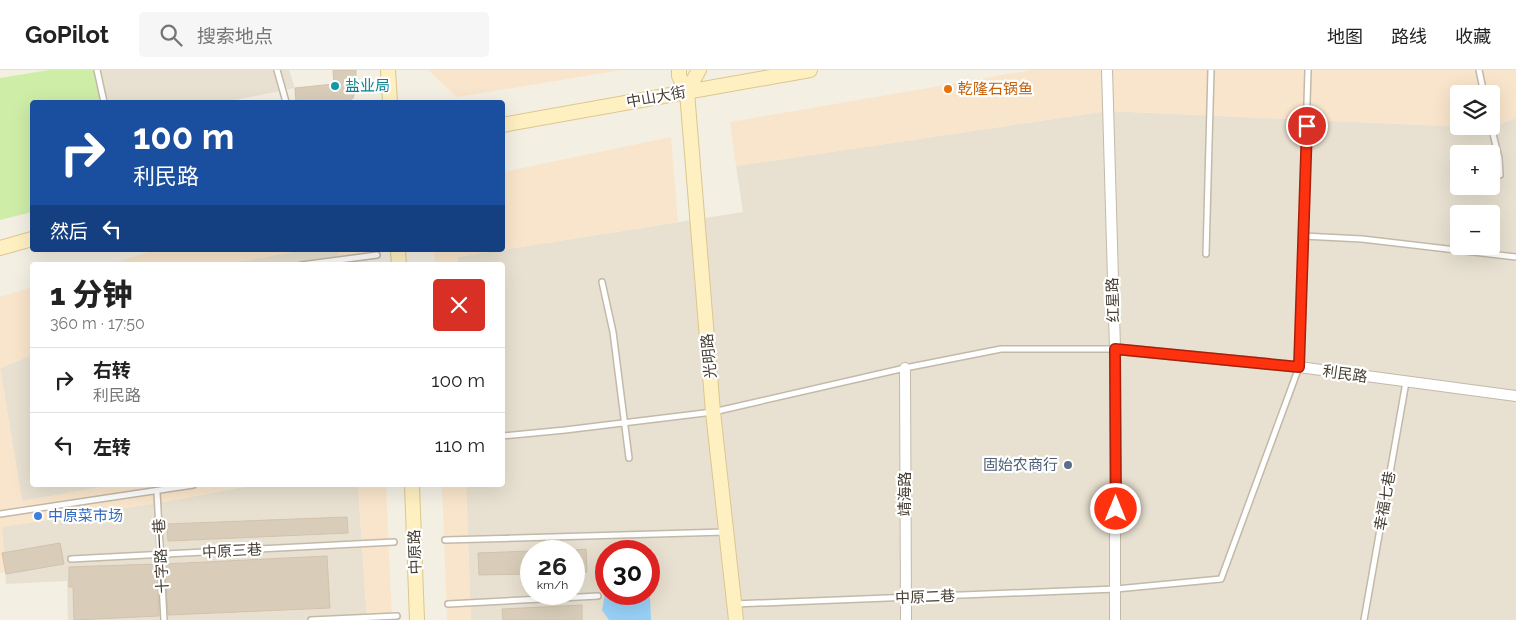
<!DOCTYPE html>
<html lang="zh">
<head>
<meta charset="utf-8">
<style>
  :root { --surface:#fff; --page:#f6f6f6; --text:#222; --muted:#767676; --line:#e0e0e0 }
  body { margin:0; font-family:Raleway,"Noto Sans SC",sans-serif; background:var(--page); color:var(--text); height:100vh; display:flex; flex-direction:column; font-size:19px; white-space:nowrap }
  * { box-sizing:border-box; margin:0 }
  p { font-size:16px; color:var(--muted) }
  .icon { flex:none; width:28px; height:28px; fill:none; stroke:currentColor; stroke-width:2; stroke-linecap:round; stroke-linejoin:round }
  .map { position:relative; flex:1; overflow:hidden }
  .drawer { position:absolute; left:30px; top:192px; width:475px; height:225px; display:flex; flex-direction:column; background:var(--surface); border-radius:5px; box-shadow:0 5px 20px #0002 }
  .drawer>* { flex:none }
  .guide { position:absolute; left:30px; top:30px; width:475px; height:152px; border-radius:5px; box-shadow:0 5px 20px #0002; background:#1a4fa0; color:#fff; overflow:hidden }
  .buttons { position:absolute; left:1450px; top:15px; display:grid; gap:10px }
  .buttons a { display:grid; place-items:center; width:50px; height:50px; border-radius:5px; background:var(--surface); box-shadow:0 5px 20px #0002; font-size:25px }
  .speed { position:absolute; left:520px; top:470px; display:flex; gap:10px; font-size:25px; font-weight:700; text-align:center }
  .speed>* { display:grid; place-content:center; width:65px; height:65px; border-radius:50%; background:var(--surface); box-shadow:0 5px 20px #0002; line-height:1 }
  .speed small { font-size:12px; font-weight:400 }
  .speed .limit { border:8px solid #d22; background:#fff; color:#111 }
  .pin { position:absolute; display:grid; place-items:center; width:42px; height:42px; color:#fff; margin:-21px; border:2px solid #fff; border-radius:50%; box-shadow:0 1px 5px #0007 }
  .me { position:absolute; width:55px; margin:-28px; rotate:0deg; stroke-linejoin:round; filter:drop-shadow(0 0 4px #0008) }
  .turn { display:flex; align-items:center; gap:18px; height:105px; padding:0 20px; font-size:22px }
  .turn .icon { width:65px; height:65px; stroke-width:2.5 }
  .turn b { display:block; font-size:35px; line-height:42px }
  .then { display:flex; align-items:center; height:48px; padding:0 20px; background:#0003; gap:10px; font-size:19px }
  .round { display:grid; place-items:center; flex:none; width:52px; height:52px; border-radius:5px; background:var(--page) }
  .summary { display:flex; align-items:center; justify-content:space-between; height:85px; padding:0 20px }
  h1 { font-size:30px; font-weight:800; line-height:38px }
  ul { padding:0; list-style:none }
  li { display:flex; align-items:center; gap:15px; height:65px; padding:0 20px; border-top:1px solid var(--line) }
  li div { flex:1 }
  li b { display:block; font-size:19px }
  li em { font-style:normal }
  header { display:flex; align-items:center; gap:30px; box-sizing:border-box; height:70px; padding:0 25px; background:var(--surface); border-bottom:1px solid var(--line) }
  header strong { font-size:24px }
  nav { display:flex; gap:28px; margin-inline-start:auto; font-size:18px }
  .search { width:350px; height:45px; background:var(--page); display:flex; align-items:center; gap:12px; box-sizing:border-box; padding:0 18px; border-radius:5px; color:var(--muted); font-size:19px }
  .map>svg:first-child { display:block }
</style>
</head>
<body>
<header>
<strong>GoPilot</strong>
<div class="search"><svg class="icon" aria-label="search" viewBox="0 0 24 24"><circle cx="10" cy="10" r="6"/><path d="M15 15l6 6"/></svg>搜索地点</div>
<nav><a>地图</a><a>路线</a><a>收藏</a></nav>
</header>
<div class="map">
<svg width="1516" height="550" viewBox="0 0 1516 550">
  <rect width="100%" height="100%" fill="#f4efe3"/>
  <path fill="#e8e1d1" fill-rule="evenodd" d="M101,0H289L295,18L225,32H108Z
    M1107,41L1491,58L1516,48V550H471L466,415H502V195H458L457,187L743,142L736,96ZM1459,84H1491V116H1459ZM1459,144H1491V176H1459ZM531,481H574V524H531ZM606,481H649V524H606Z
    M304,180H338L339,195H220Z
    M32,285V415H114L22,431L0,298Z
    M254,415H358L367,550H68L67,511L6,514L1,457L158,433Z"/>
  <path fill="#f9e5cb" fill-rule="evenodd" d="M428,0H622L457,27Z
    M1032,0H1516V48L1491,58L1107,41L736,96L730,52ZM1459,24H1491V56H1459Z
    M671,67L678,152L502,180L503,102Z
    M156,180H304L220,195H106Z
    M338,180H367L368,195H339Z
    M434,180H502L458,187V195H435Z
    M32,217V285L0,298L22,431L114,415H254L158,433L2,457L6,502L0,503V227Z
    M358,415H386L392,550H367Z
    M442,415H466L471,550H447Z"/>
  <path fill="#ceeda7" d="M49,0H101L108,32H32V142L0,150V8Z"/>
  <path fill="#98d1f8" d="M649,506L651,550H609L602,540L606,519V524H649Z"/>
  <path fill="#d9cdba" stroke="#d2c2aa" d="M333,0H356V19L353,28L349,32H296L295,18L334,14Z
    M347,447L348,463L168,471L167,454Z
    M60,473L64,494L6,504L2,483Z
    M586,479L587,502H574V480Z
    M531,481V504L479,505L478,483Z
    M327,486L330,538L168,545L165,494Z
    M157,494L159,546L74,550L73,517H69V497Z
    M582,535V550H503L502,539Z"/>
  <g fill="none" stroke-linecap="round" stroke-linejoin="round">
    <defs>
      <path id="lane" d="M97,0L104,32
        M277,0L286,32
        M1479,0L1484,24
        M1491,56L1499,88L1500,105
        M1303,166L1362,169L1516,187
        M1206,184L1211,0
        M301,195L377,185
        M602,212L613,262L629,388
        M502,366L565,360L713,342L905,298L1001,279H1115
        M157,422L164,550
        M0,444L193,415
        M445,470L725,462
        M71,489L394,472
        M448,534L598,526
        M734,534L1116,519L1221,509L1299,297L1308,0
        M311,550L397,546
        M1364,550L1406,312"/>
      <path id="street" d="M1107,0L1115,279V550
        M1115,279L1299,297L1516,326
        M905,298L906,550"/>
      <path id="secondary" d="M388,0L390,32
        M679,0V6L687,22L713,342L736,550
        M687,22L699,0
        M502,55L810,0
        M0,178L32,169
        M398,180L399,195
        M412,415L417,550"/>
    </defs>
    <use href="#lane" stroke="#c3b9a8" stroke-width="8"/>
    <use href="#street" stroke="#c3b9a8" stroke-width="12"/>
    <use href="#secondary" stroke="#dbc78f" stroke-width="16"/>
    <use href="#lane" stroke="#fff" stroke-width="5"/>
    <use href="#street" stroke="#fff" stroke-width="10"/>
    <use href="#secondary" stroke="#fff0c2" stroke-width="14"/>
  </g>
  <g fill="none" stroke-linecap="round" stroke-linejoin="round">
    <defs>
      <path id="route" d="M1116,439L1115,279L1299,297L1307,56"/>
    </defs>
    <use href="#route" stroke="#a6200a" stroke-width="12"/>
    <use href="#route" stroke="#ff320f" stroke-width="9"/>
  </g>
  <circle fill="#0f9aa8" stroke="#fff" stroke-width="2" cx="335" cy="16" r="5"/>
  <circle fill="#e8710a" stroke="#fff" stroke-width="2" cx="948" cy="19" r="5"/>
  <circle fill="#5c6f8a" stroke="#fff" stroke-width="2" cx="1068" cy="395" r="5"/>
  <circle fill="#3f7fe0" stroke="#fff" stroke-width="2" cx="38" cy="446" r="5"/>
  <g text-anchor="middle" stroke-width="4.5" stroke-linejoin="round" paint-order="stroke">
    <g font-size="15" fill="#0d838f" stroke="#fff" text-anchor="start">
      <text x="345" y="21">盐业局</text>
    </g>
    <g font-size="15" fill="#c56008" stroke="#fff" text-anchor="start">
      <text x="958" y="24">乾隆石锅鱼</text>
    </g>
    <g font-size="15" fill="#463e33" stroke="#fff">
      <text transform="translate(656 27) rotate(-10)" y="5">中山大街</text>
      <text transform="translate(1113 230) rotate(-92)" y="5">红星路</text>
      <text transform="translate(709 286) rotate(-95)" y="5">光明路</text>
      <text transform="translate(1345 304) rotate(8)" y="5">利民路</text>
      <text transform="translate(905 424) rotate(-90)" y="5">靖海路</text>
      <text transform="translate(1385 431) rotate(-80)" y="5">幸福七巷</text>
      <text transform="translate(232 481) rotate(-3)" y="5">中原三巷</text>
      <text transform="translate(415 482) rotate(-92)" y="5">中原路</text>
      <text transform="translate(161 486) rotate(-93)" y="5">十字路一巷</text>
      <text transform="translate(925 527) rotate(-2)" y="5">中原二巷</text>
    </g>
    <g font-size="15" fill="#4e5e75" stroke="#fff" text-anchor="end">
      <text x="1058" y="400">固始农商行</text>
    </g>
    <g font-size="15" fill="#366cbe" stroke="#fff" text-anchor="start">
      <text x="48" y="451">中原菜市场</text>
    </g>
  </g>
</svg>
<div class="buttons">
<a><svg class="icon" aria-label="layers" viewBox="0 0 24 24"><path d="M12 4l9 5-9 5-9-5zM3 14l9 5 9-5"/></svg></a>
<a>+</a>
<a>−</a>
</div>
<div class="speed"><div>26<small>km/h</small></div><div class="limit">30</div></div>
<div class="pin" style="left:1307px;top:56px;background:#d93025"><svg class="icon" aria-label="arrive" viewBox="0 0 24 24"><path d="M6 21V4h12l-3 4 3 4H6"/></svg></div>
<svg class="me" style="left:1116px;top:439px" viewBox="-20 -20 40 40"><circle r="17" fill="#ff320f" stroke="#fff" stroke-width="3"/><path d="M0-11L8 9 0 5-8 9z" fill="#fff"/></svg>
<div class="guide">
<div class="turn"><svg class="icon" aria-label="right" viewBox="0 0 24 24"><path d="M7 20v-9h11M14 6l5 5-5 5"/></svg><div><b>100 m</b>利民路</div></div>
<div class="then">然后<svg class="icon" aria-label="left" viewBox="0 0 24 24"><path d="M17 20v-9H6M10 6l-5 5 5 5"/></svg></div>
</div>
<section class="drawer">
<div class="summary"><div><h1>1 分钟</h1><p>360 m · 17:50</p></div><a class="round" style="background:#d93025;color:#fff"><svg class="icon" aria-label="close" viewBox="0 0 24 24"><path d="M6 6l12 12M18 6L6 18"/></svg></a></div>
<ul>
<li><svg class="icon" aria-label="right" viewBox="0 0 24 24"><path d="M7 20v-9h11M14 6l5 5-5 5"/></svg><div><b>右转</b><p>利民路</p></div><em>100 m</em></li>
<li><svg class="icon" aria-label="left" viewBox="0 0 24 24"><path d="M17 20v-9H6M10 6l-5 5 5 5"/></svg><div><b>左转</b></div><em>110 m</em></li>
</ul>
</section>
</div>
</body>
</html>
